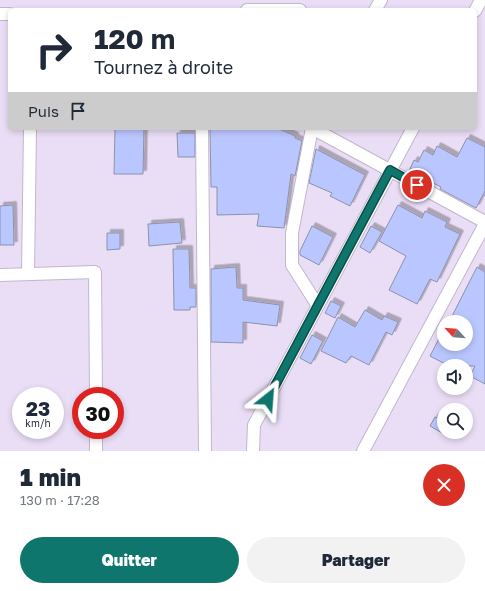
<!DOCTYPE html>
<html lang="fr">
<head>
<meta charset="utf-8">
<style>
  :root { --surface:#fff; --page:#f2f2f3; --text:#1f2937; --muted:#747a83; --accent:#0f766e }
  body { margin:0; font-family:"Golos Text",sans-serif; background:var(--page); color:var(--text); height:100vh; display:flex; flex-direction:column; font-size:15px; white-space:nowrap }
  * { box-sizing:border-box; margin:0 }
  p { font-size:13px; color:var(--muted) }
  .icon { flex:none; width:22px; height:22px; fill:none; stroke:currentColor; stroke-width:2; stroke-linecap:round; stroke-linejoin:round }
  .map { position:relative; height:451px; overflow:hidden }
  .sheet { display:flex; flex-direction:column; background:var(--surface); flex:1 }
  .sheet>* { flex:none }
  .hud { position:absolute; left:8px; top:8px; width:469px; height:122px; border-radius:6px; box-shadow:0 2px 6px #0003; background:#fff; color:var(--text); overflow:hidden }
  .needle { width:26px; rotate:296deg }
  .controls { position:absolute; left:437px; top:315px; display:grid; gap:8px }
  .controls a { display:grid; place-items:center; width:36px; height:36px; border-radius:50%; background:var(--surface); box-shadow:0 2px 6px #0003; font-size:20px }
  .speed { position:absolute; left:12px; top:387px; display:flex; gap:8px; font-size:20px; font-weight:700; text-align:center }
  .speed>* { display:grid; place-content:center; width:52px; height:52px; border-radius:50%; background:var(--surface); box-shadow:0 2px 6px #0003; line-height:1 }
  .speed small { font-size:10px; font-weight:400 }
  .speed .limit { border:6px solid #d22; background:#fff; color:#111 }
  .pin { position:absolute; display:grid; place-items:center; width:34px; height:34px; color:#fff; margin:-17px; border:2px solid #fff; border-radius:50%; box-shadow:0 1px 4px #0007 }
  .me { position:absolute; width:44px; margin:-22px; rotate:28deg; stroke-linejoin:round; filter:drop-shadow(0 0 3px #0008) }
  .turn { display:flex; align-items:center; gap:14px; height:84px; padding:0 20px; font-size:18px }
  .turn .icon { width:52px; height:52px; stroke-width:2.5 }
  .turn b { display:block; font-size:28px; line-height:34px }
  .then { display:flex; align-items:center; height:38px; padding:0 20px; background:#0003; gap:8px; font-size:15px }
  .round { display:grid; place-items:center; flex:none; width:42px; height:42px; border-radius:21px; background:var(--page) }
  .overview { display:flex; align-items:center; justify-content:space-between; height:68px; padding:0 20px }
  h1 { font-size:24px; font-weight:800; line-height:30px }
  .primary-button { display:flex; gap:8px; margin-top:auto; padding:8px 20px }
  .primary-button a { flex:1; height:46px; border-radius:24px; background:var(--accent); color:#fff; font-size:16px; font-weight:800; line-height:46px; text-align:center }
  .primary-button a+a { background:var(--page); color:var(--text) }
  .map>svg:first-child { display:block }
</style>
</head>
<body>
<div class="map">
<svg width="485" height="451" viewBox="0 0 485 451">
  <defs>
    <filter id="shadow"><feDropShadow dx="3.5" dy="-3.5" stdDeviation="0" flood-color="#0004"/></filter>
  </defs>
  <rect width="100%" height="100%" fill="#eadef6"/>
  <path fill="#bac6ff" stroke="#8c92a8" filter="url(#shadow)" d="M115,128H144L143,174H114Z
    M210,128H277L295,136V138L302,141L295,176L291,174L284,228L257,226L259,214L217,215V187H211Z
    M177,133H195V157H178Z
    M467,138L485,147V191L476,208L440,189L441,187L409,171L414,160L418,162L424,150L433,155L437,146L457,157Z
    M316,149L365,175L350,206L330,196L332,193L309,183Z
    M13,205L14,245H0V206Z
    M398,205L422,218L425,211L447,222L445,227L460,234L437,282L430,279L417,304L389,290L406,256L379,241Z
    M180,222L182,243L149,246L148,224Z
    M312,226L333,237L319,265L300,255V251Z
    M371,226L382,232L370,253L360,247Z
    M107,233H120V249L107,250Z
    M173,249H189L190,288H196V307H190V310H174Z
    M236,267L237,288H243V300L280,305L277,326L243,322V343L211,342V269Z
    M477,267L485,272V384L470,376L475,366H449L430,356L444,329V344H466V322H449Z
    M331,301L341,306L335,318L325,313Z
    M365,310L382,320L384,316L398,322L392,335L386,332L369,365L351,356L346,363L321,351L338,317L355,327Z
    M312,335L323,341L311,364L300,358Z
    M435,417L444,421V434L430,426Z"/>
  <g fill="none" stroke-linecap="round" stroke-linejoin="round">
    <defs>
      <path id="street" d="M247,10H300
        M375,10L381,0
        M475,11L481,0
        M0,14H10
        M202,128L205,451
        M312,128L485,222
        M312,128L292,233V265L318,306
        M28,274L30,128
        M0,275L95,272L96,396
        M96,430V451
        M253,451L254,425L413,128
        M363,451L485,224"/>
    </defs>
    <use href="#street" stroke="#c2b6cd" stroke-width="14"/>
    <use href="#street" stroke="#fff" stroke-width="12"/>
  </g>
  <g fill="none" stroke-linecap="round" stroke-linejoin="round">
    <defs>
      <path id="route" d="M268,399L390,170L417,185"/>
    </defs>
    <use href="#route" stroke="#0a4d48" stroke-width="10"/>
    <use href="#route" stroke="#0f766e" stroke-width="7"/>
  </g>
</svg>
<div class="controls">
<a><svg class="needle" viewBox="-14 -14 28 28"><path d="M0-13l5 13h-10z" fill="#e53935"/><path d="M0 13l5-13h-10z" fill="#747a83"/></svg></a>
<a><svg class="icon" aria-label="sound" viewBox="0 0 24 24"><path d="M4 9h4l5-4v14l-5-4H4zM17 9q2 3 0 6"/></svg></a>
<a><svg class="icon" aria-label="search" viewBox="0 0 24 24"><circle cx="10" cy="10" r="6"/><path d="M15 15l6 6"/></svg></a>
</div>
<div class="speed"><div>23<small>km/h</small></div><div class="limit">30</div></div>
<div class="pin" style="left:417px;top:185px;background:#d93025"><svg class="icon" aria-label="arrive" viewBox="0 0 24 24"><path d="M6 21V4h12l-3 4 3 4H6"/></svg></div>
<svg class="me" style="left:268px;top:399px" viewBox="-20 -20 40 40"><path d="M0-17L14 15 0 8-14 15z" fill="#0f766e" stroke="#fff" stroke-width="4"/></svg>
<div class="hud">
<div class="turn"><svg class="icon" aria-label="right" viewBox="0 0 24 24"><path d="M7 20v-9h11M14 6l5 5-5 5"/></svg><div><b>120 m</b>Tournez à droite</div></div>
<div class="then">Puis<svg class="icon" aria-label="arrive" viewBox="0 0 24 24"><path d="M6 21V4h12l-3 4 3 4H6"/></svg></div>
</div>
</div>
<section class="sheet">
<div class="overview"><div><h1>1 min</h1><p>130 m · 17:28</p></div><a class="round" style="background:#d93025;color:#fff"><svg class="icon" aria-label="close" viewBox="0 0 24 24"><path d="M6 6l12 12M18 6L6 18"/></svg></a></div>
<div class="primary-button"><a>Quitter</a><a>Partager</a></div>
</section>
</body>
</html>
